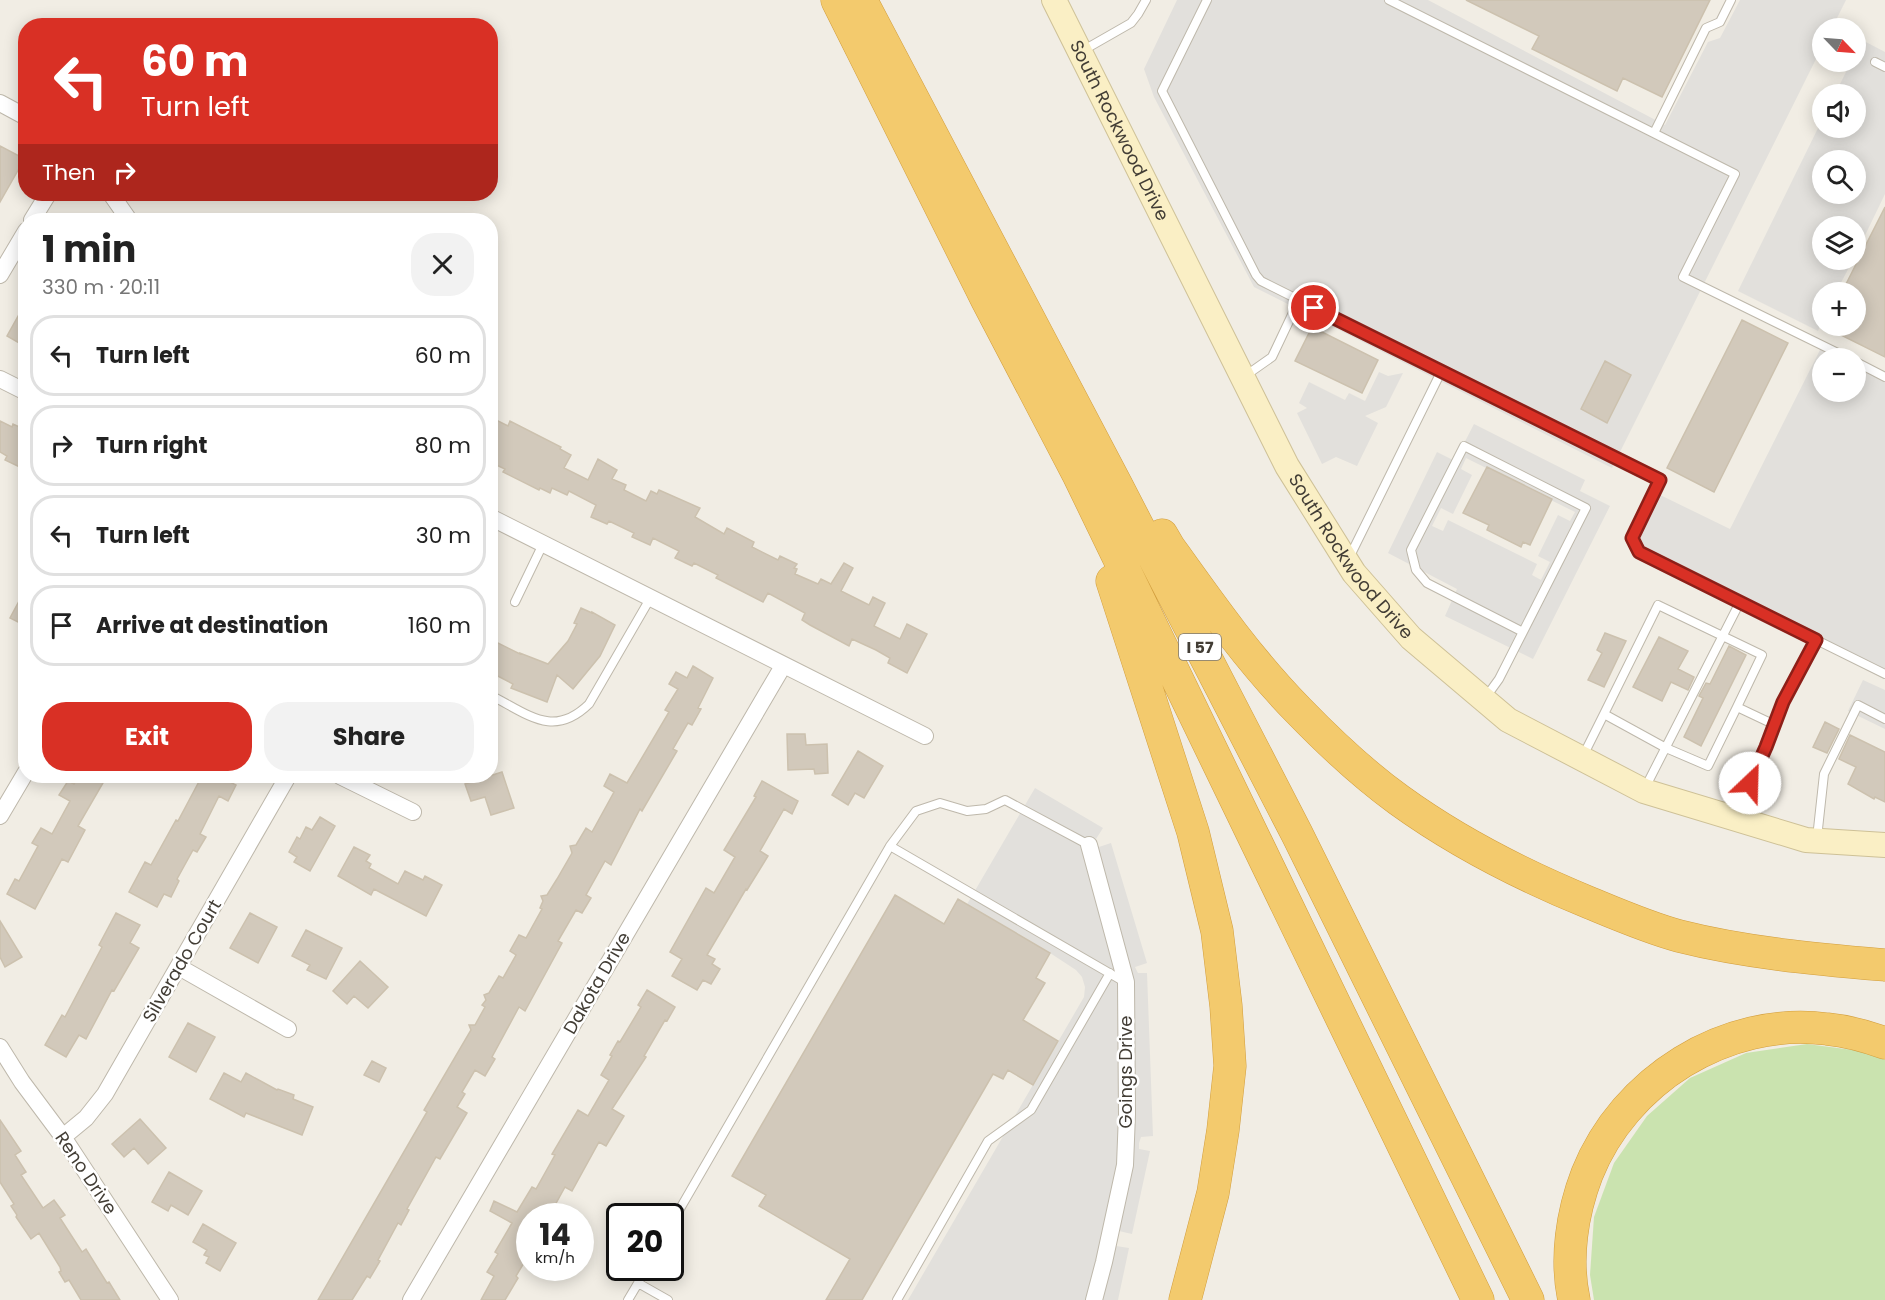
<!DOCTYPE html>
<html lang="en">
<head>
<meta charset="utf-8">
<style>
  :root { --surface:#fff; --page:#f2f2f2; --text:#222; --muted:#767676; --line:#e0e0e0; --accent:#d93025 }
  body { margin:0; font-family:Poppins,sans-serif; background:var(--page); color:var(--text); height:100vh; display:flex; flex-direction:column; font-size:22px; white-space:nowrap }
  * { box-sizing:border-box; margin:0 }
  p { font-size:20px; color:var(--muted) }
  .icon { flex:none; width:33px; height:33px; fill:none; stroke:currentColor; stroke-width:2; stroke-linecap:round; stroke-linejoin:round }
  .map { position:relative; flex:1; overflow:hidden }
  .drawer { position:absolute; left:18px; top:213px; width:480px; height:570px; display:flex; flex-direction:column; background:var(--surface); border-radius:24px; box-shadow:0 3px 15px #0003 }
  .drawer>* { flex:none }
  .banner { position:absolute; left:18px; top:18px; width:480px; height:183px; border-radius:24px; box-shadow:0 3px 15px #0003; background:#d93025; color:#fff; overflow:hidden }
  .needle { width:39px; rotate:115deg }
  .fabs { position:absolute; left:1812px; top:18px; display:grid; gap:12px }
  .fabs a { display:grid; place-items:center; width:54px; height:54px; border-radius:50%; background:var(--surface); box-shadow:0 3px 15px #0003; font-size:30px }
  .speed { position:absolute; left:516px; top:1203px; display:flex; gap:12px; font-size:30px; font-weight:700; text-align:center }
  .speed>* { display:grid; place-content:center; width:78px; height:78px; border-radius:50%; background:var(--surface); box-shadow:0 3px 15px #0003; line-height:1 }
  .speed small { font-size:15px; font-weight:400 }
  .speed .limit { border:3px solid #111; border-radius:9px; background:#fff; color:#111 }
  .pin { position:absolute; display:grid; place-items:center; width:51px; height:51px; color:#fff; margin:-26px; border:3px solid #fff; border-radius:50%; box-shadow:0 2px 6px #0007 }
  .me { position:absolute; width:66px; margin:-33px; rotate:24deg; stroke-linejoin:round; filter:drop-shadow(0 0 4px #0008) }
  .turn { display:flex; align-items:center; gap:21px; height:126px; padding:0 24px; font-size:27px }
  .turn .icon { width:78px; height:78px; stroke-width:2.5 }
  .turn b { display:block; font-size:42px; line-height:51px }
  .then { display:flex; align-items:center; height:57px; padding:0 24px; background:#0003; gap:12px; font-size:22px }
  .round { display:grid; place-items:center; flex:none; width:63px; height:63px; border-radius:24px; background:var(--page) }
  .overview { display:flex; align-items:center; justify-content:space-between; height:102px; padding:0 24px }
  h1 { font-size:36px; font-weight:700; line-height:45px }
  .action { display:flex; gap:12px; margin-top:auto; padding:12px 24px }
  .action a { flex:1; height:69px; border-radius:24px; background:var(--accent); color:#fff; font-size:24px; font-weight:700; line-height:69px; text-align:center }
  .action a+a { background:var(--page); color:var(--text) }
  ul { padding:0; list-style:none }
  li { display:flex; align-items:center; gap:18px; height:81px; margin:0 12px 9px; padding:0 12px; border:3px solid var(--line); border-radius:24px }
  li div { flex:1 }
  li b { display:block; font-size:22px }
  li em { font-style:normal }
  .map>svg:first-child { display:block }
</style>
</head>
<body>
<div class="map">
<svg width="1885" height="1300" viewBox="0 0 1885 1300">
  <rect width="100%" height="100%" fill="#f1ede4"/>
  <path fill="#cae3af" d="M1807,1044L1868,1052L1885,1060V1300H1594L1590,1275L1594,1217L1614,1163L1647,1116L1690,1078L1746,1053Z"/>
  <path fill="#e2e0dc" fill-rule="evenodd" d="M1177,0H1428L1665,125L1708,42L1720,38L1740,0H1846L1832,28H1822V47L1612,468L1254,287L1154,97L1144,69Z
    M1862,40L1885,52V194L1856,254V226H1822V260H1853L1836,292H1822V321L1818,331L1738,291L1822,120V128H1856V94H1835L1851,62H1856V53ZM1822,160H1856V194H1822Z
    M1822,346L1847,358H1822V392H1856V363L1885,378V676L1639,552L1632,538L1654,492L1730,529Z
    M1379,372L1388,376L1403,373L1386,407L1365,416L1378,423L1357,466L1336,457L1322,464L1297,413L1307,408L1299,403L1309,382L1345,400L1349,393L1365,401Z
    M1474,424L1585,480L1580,491L1610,506L1533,659L1445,616L1457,589L1388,553L1437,452L1455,461ZM1466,458L1575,512L1570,521L1558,515L1538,556L1550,562L1541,580L1532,575L1537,564L1448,520L1443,531L1432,526L1441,508L1453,514L1472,475L1461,469Z
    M1863,680L1885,690V729L1848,711Z
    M1035,788L1103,828L1096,839V843L1099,847L1111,843L1147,963L1135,967L1138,973H1147L1153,1136L1141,1137L1139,1143V1149L1150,1151L1132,1234L1119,1231L1116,1246L1129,1248L1118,1300H908L1084,997L1085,987L1082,977L1076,970L1050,953L966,906Z"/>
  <path fill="#d2c9bb" stroke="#ccc1ae" stroke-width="1.5" d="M1466,0H1710L1662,97L1623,78L1617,91L1532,49L1539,36Z
    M0,146L23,158L19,165H21L0,202Z
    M1885,207V357L1823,326H1856V292H1842Z
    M26,302V347L7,336Z
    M1742,320L1788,343L1714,492L1667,468Z
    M1312,327L1378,360L1362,393L1295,361Z
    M1605,361L1631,375L1607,423L1581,409Z
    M490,417L508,426L510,421L561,447L560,449L571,455L564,468L588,480L598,459L617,470L612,479L626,485L624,490L646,501L651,491L657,494L659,490L700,508L695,517L724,534L727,528L754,542L752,547L778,560L780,556L797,564L794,568L797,569L795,574L818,584L821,579L831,584L844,563L853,568L841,591L869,605L873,597L885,603L874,626L900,639L907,624L927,634L907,673L888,663L890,658L876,650L852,639L849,646L810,625L802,620L805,613L768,593L763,602L716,578L718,575L694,563L692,566L675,558L679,551L653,538L650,545L632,537L634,533L609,521L607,524L591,517L596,505L569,491L567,495L552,488L550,493L540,488L539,490L503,472L505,469L490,462Z
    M0,421L12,427L13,424L26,430V470L5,460L7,456L0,452Z
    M1487,467L1552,499L1530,545L1523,542L1521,547L1487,530L1489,525L1463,513Z
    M26,588V626L10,618Z
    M581,608L592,613V612L615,625L600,656L573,689L557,675L547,702L511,688L513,684L490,672V639L520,654V653L548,664L568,641L577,624L574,623Z
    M1605,633L1626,641L1604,687L1588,680L1602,653L1597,650Z
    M1659,637L1688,651L1678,669L1694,677L1688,690L1671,682L1662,701L1633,687Z
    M1729,646L1746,655L1701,746L1684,737L1703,698L1699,696L1706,683L1710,684Z
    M693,666L713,678L698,708L701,709L692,725L688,723L673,749L677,751L642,811L640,809L611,865L605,861L586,895L591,898L582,913L576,910L558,941L562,943L525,1011L519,1007L492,1057L495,1059L485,1076L475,1070L462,1092L465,1094L457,1107L467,1113L440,1159L436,1157L407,1209L409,1210L401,1225L398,1223L378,1260L380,1261L370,1278L367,1276L352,1300H318L427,1112L424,1110L471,1030L469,1025H475L485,1007L482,1005L486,1000L484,995L489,993L499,976L503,978L516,955L510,951L519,935L526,938L542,909L540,908L543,901L541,896L547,895L557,879L572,853L570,846L576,845L586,828L592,832L614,792L604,786L610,774L627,783L669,712L665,710L678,689L669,684L676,672L687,678Z
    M1825,722L1839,729L1827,753L1813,747Z
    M787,734H805L806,745L827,744L828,773L815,774L814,769L788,770Z
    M1850,735L1885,752V802L1875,797L1874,799L1848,784L1856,767L1839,759Z
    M858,751L883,766L864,798L855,793L848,805L832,795Z
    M502,772L514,808L491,815L485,797L471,801L465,784Z
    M79,776H107L78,826L85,830L68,862L62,859L35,909L7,894L15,879L19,881L38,846L32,843L41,828L52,834L70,801L59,795L68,781L74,784Z
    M202,776L217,782L220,777L236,785L228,801L219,796L200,834L206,837L197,852L193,850L177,879L179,881L171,897L164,894L157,907L129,892L145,862L151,865L176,820L178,821Z
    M762,781L798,801L792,814L784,809L760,851L768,856L747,890L746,889L707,955L715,959L712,964L720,969L711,984L703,980L697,990L672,976L682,959L670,952L706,888L714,893L735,857L724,850L756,797L754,796Z
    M320,817L335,826L310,871L294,862L297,857L289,852L297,837L300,839L306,827L312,830Z
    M354,847L370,855L366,861L371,864L369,868L398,884L405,871L423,880L425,876L442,885L426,916L374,889L371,895L338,876Z
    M895,895L944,924L958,899L1050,953L1036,978L1045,983L1023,1020L1058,1041L1033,1085L1008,1070L1003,1079L993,1074L862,1300H826L850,1259L759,1206L766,1195L732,1176Z
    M116,913L140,925L130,943L139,948L114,991L112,990L86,1039L79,1035L66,1057L45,1045L62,1015L65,1017L102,947L99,945Z
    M250,913L277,927L258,963L230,948Z
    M0,921L22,957L5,967L0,957Z
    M306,930L342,948L326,979L307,970L310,965L292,956Z
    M360,961L388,987L368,1008L354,996L347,1004L333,991Z
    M647,990L675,1007L667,1021L665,1020L644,1056L646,1057L612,1109L624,1116L606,1146L599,1142L572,1191L565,1187L549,1216H530V1253L516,1276L518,1278L505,1300H481L494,1276L487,1272L498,1254L495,1252L512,1223L490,1211L494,1201L517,1212L532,1187L536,1189L555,1155L552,1154L578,1110L588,1116L609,1080L601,1075L612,1056L610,1055L618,1041L620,1042L641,1007L638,1005Z
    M188,1023L215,1037L196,1072L169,1057Z
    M372,1061L386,1068L379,1082L364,1075Z
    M224,1073L241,1082L246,1073L277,1090L278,1089L294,1095L293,1099L313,1107L302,1135L246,1113L244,1117L210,1099Z
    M140,1119L166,1148L148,1164L134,1148L124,1157L112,1144Z
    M0,1120L21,1151L15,1155L26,1172L21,1175L43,1208L54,1200L65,1215L60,1218L82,1252L86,1249L107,1283L109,1282L120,1300H81L69,1280L65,1282L59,1272L61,1271L60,1267L39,1233L31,1239L16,1217L17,1215L11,1206L14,1204L0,1182Z
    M169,1172L202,1191L188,1215L171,1205L168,1211L152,1202Z
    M203,1224L236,1243L220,1271L206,1263L209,1257L204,1255L207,1250L193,1242Z"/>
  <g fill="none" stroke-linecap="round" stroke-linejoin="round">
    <defs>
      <path id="service" d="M1207,0L1162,91L1256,275L1261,281L1660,480L1632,538L1639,552L1885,674
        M1389,0L1735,174L1683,277L1848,358
        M1082,51L1131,23L1138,14L1146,0
        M1875,62L1885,67
        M1654,133L1706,28L1720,22L1731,0
        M1856,362L1885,377
        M1245,376L1272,357L1299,300
        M1348,560L1441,372
        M515,602L543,544
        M490,695C528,714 553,739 589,704L651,597
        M1486,697L1499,679L1586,508L1464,446L1411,550L1416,570L1427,583L1523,632
        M1604,714L1658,605L1762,655L1737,707
        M1583,756L1604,714L1666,748L1708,766L1737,707L1775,725
        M1645,788L1740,602
        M1735,817L1766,747L1783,702L1816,640
        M1817,838L1824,774L1858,705L1885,719
        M890,846L916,811L940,803L967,811L986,809L1005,800L1089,845
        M670,1226L890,846L1123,981
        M638,1283L668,1300
        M628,1300L647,1268
        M897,1300L988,1141L1031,1110L1110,973"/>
      <path id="minor" d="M0,103L26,117
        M111,194L129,220
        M32,220L48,194
        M0,275L26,231
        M0,379L26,392
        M490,517L925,736
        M340,776L413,812
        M0,816L26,772
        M1089,845L1126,982L1127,1114L1125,1165L1104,1262L1094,1300
        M179,967L288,1029
        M0,1047L22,1082L63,1137L170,1300
        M63,1137L86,1118L105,1094L288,776
        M411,1300L783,666"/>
      <g id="secondary">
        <path id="s1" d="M1054,0L1287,466L1354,573L1411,638L1508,720L1644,791L1806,840L1885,845"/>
      </g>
      <path id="motorway" d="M837,0L987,300L1078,474L1478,1300
        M861,0L1116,484L1297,834L1528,1300
        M1162,535L1169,547C1209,603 1249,660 1298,710C1329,742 1363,774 1399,800C1457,842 1524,876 1590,903C1619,915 1649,928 1679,936C1746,953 1816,959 1885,965
        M1112,581L1193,832L1217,931L1226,1006L1230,1066L1223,1130L1213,1193L1185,1300
        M1574,1300C1565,1259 1572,1213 1587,1174C1624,1081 1725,1016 1827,1029C1847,1031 1866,1036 1885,1043"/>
    </defs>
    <use href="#service" stroke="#beb8ab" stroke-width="10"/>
    <use href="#minor" stroke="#beb8ab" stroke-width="18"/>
    <use href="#secondary" stroke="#cec197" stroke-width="26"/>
    <use href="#motorway" stroke="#d29e3e" stroke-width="33"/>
    <use href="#service" stroke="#fff" stroke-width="8"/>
    <use href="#minor" stroke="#fff" stroke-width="16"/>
    <use href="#secondary" stroke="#faefc5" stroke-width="24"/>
    <use href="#motorway" stroke="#f3ca6d" stroke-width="32"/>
  </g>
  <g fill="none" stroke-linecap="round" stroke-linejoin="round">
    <defs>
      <path id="route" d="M1314,308L1660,480L1632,538L1639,552L1816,640L1783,702L1766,747L1750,783"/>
    </defs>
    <use href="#route" stroke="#8d1f18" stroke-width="15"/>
    <use href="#route" stroke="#d93025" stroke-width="10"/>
  </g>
  <g text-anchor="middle" stroke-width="5" stroke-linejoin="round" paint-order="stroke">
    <rect fill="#fff" stroke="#7b7772" stroke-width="1.5" x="1179" y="634" width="42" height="26" rx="4.5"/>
    <g font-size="16" font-weight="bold" fill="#423d35">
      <text x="1200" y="653">I 57</text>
    </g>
    <g font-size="18" fill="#423d35" stroke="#fff">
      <text dy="6" stroke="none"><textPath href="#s1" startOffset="146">South Rockwood Drive</textPath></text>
      <text dy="6" stroke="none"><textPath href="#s1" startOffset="632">South Rockwood Drive</textPath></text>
      <text transform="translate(182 961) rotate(-60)" y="6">Silverado Court</text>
      <text transform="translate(597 983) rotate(-60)" y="6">Dakota Drive</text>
      <text transform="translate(1126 1072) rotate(-90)" y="6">Goings Drive</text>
      <text transform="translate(86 1173) rotate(56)" y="6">Reno Drive</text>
    </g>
  </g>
</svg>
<div class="fabs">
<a><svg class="needle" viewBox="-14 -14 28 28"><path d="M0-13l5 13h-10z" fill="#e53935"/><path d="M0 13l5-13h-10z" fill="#767676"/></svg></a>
<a><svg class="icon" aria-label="sound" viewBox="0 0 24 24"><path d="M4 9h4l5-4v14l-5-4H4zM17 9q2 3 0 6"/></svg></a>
<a><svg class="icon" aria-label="search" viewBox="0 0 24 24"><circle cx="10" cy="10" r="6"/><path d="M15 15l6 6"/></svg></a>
<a><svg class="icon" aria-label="layers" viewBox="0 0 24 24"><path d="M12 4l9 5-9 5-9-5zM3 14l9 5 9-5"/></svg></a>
<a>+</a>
<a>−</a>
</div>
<div class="speed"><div>14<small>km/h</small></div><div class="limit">20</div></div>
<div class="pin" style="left:1314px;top:308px;background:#d93025"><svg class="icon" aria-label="arrive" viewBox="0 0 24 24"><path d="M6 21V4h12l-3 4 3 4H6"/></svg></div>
<svg class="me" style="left:1750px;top:783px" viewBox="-20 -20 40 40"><circle r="19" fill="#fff"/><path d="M0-13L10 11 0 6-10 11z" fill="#d93025"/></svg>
<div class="banner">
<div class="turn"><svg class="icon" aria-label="left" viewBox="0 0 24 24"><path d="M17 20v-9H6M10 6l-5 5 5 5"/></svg><div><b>60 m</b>Turn left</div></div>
<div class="then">Then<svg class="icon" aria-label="right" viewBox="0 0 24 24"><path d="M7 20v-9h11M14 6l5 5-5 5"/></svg></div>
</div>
<section class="drawer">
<div class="overview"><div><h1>1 min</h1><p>330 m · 20:11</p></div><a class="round"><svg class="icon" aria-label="close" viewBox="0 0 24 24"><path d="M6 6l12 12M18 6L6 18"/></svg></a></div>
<ul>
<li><svg class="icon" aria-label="left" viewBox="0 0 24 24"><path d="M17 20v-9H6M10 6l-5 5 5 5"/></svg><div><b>Turn left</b></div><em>60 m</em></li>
<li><svg class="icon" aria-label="right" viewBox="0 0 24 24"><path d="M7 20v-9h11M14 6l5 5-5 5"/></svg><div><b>Turn right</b></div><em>80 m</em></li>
<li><svg class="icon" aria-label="left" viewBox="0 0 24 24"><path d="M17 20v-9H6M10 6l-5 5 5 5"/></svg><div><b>Turn left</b></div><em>30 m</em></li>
<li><svg class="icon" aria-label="arrive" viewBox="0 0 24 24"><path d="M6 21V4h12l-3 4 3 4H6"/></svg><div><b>Arrive at destination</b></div><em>160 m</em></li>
</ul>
<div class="action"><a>Exit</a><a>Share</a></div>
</section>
</div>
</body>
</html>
